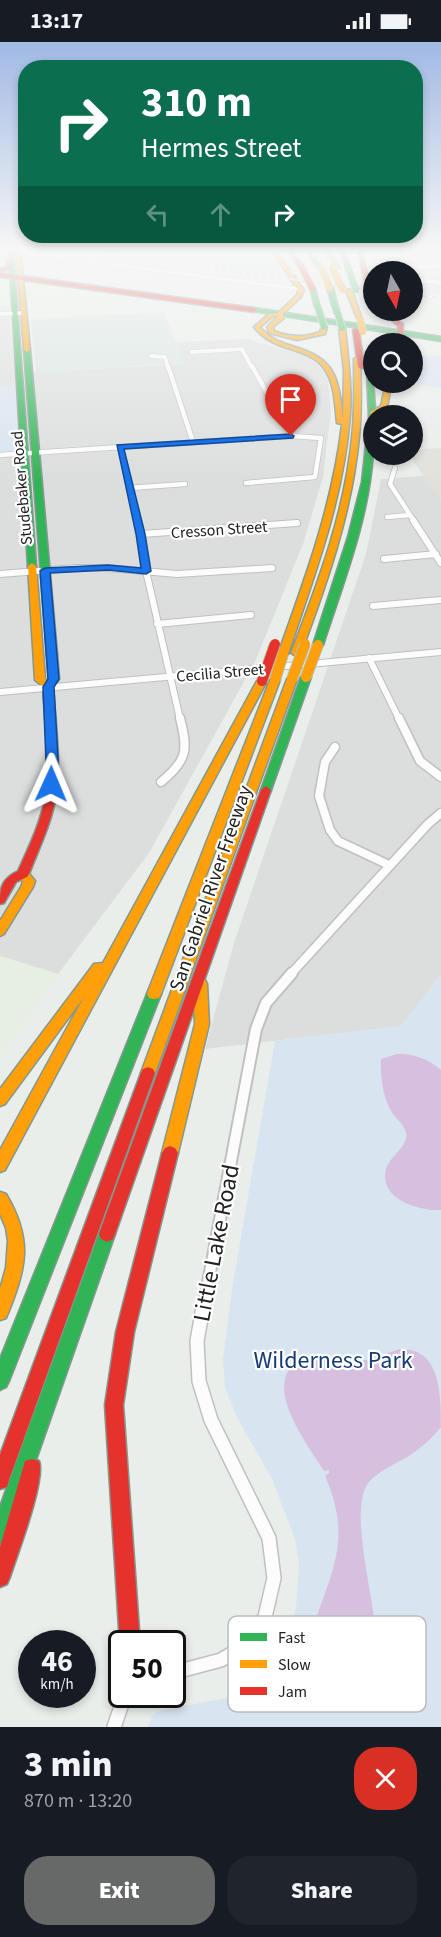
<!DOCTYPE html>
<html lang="en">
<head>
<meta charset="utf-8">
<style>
  :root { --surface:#171b24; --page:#20242c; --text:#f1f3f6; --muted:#9ea1a6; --accent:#676968 }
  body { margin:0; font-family:"Source Sans 3",sans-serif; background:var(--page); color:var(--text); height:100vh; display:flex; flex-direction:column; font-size:22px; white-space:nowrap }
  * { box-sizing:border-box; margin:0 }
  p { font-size:20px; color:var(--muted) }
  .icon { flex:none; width:33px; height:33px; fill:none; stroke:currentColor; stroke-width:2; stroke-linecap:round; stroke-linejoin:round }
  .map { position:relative; height:1685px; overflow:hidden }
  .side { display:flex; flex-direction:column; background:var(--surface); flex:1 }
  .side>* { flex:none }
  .hud { position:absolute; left:18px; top:18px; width:405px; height:183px; border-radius:24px; box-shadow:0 3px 9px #0003; background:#0b6e4f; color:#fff; overflow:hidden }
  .needle { width:39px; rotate:171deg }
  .tools { position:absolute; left:363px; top:219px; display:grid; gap:12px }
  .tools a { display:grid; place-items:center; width:60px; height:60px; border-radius:50%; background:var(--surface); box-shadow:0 3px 9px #0003; font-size:30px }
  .speed { position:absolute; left:18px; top:1588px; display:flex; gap:12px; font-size:30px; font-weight:700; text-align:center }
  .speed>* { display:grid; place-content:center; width:78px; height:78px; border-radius:50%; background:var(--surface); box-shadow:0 3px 9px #0003; line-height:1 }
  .speed small { font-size:15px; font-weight:400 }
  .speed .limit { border:3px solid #111; border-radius:9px; background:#fff; color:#111 }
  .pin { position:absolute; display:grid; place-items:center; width:51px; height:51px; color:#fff; margin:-62px -26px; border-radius:50% 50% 50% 0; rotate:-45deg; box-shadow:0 0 6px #0007 }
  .pin .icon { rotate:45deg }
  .me { position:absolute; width:66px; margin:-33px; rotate:1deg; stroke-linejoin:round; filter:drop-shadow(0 0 4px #0008) }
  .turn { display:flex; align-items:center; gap:21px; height:126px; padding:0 24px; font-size:27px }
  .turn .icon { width:78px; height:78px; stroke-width:2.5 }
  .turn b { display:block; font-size:42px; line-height:51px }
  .lanes { display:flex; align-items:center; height:57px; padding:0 24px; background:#0003; justify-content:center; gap:30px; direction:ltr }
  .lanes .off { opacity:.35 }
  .round { display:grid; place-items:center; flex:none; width:63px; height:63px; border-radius:24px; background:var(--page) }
  .summary { display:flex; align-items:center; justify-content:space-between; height:102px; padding:0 24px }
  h1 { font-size:36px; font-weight:800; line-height:45px }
  .button { display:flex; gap:12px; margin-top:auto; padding:12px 24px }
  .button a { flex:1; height:69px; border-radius:24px; background:var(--accent); color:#fff; font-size:24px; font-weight:800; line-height:69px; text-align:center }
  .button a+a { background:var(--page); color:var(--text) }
  .status { display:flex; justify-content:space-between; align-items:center; height:42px; padding:0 30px; background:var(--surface); direction:ltr }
  .status svg { height:16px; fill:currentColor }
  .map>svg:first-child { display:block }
</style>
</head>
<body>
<div class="status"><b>13:17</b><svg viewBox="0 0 49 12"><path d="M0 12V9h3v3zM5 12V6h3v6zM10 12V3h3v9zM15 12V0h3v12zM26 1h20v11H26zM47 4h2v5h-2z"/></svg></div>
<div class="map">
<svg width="441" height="1685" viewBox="0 0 441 1685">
  <rect width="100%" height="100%" fill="#eaeeeb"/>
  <path fill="#dbdedc" d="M76,206H145L148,215Z
    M371,206H441V253L413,249L412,230H374L373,238L371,226L388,225Z
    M9,263L15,331L183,322L175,300L247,297L308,314L324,324L327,330L331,368L323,435L303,502L255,620L149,811L58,932L0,914V264Z
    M424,434L441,458V933L401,984L205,1007L234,901L366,512L381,437Z"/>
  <path fill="#e6efe2" d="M0,234L113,251L121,273L31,277L29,262L0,264Z
    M413,256L441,259V291L413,286L396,269L412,268Z
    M0,914L58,932L0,1015Z"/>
  <path fill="#e1e1da" d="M441,406V458L409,413L412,412L413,408Z"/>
  <path fill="#d7e5df" d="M164,270L183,321L36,330L31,277Z"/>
  <path fill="#d8e4f0" d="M145,206H226L228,209L266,207L283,232L148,215Z
    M429,313L441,314V346L412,342L417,316Z
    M15,343L19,410L0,411V344Z
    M441,933V1685H148L152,1674L159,1669L231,1655L268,1625L285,1600L296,1566L299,1522L295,1497L272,1437L238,1377L225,1346L223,1317L233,1241L275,999L401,984Z"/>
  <path fill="#d7c0df" d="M397,1012C413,1011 429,1017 441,1028V1168C419,1169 378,1157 386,1127C390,1114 409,1104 406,1091C404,1083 398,1078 393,1072C383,1058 380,1034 381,1017Z
    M400,1307C441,1306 441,1352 441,1385C431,1397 420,1407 407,1415C394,1423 380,1428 369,1440C347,1465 376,1562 376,1596C376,1615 364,1672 336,1659C329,1655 323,1652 320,1644C295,1590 334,1552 338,1500C340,1476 334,1455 325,1434L329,1431V1428L324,1429C310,1407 278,1364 285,1337C286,1332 290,1325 293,1320L314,1315L348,1319L366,1318Z"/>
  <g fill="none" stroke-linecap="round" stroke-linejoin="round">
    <path stroke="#d7c0df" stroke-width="4.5" d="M275,1657L278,1634C298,1630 302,1633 310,1613"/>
    <defs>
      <path id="street-far5" d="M376,206L398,229
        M377,207L404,206
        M18,210L300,247
        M289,231L441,224
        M412,237L441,241
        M0,272L23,271
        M192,310L242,307L252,326
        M151,314L165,315L168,326"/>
      <path id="street-far4" d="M168,324L193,400
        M120,405L138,479
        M0,413L291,394
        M395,426L390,442L414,479
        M246,441L315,435L321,396L291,394L252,324
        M129,446L185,442
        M387,475L410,473"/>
      <path id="street-far3" d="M138,478L146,529L180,677
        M413,478L441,521
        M141,492L297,481
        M384,517L436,512
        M0,532L76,526H108L177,532L272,526
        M373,564L441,558
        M157,582L251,573
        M369,616L399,677
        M0,650L441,610"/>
      <path id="street-far2" d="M399,676L420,719L441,735
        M335,705L325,720L319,754L330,788L338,799L389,823
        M161,740C188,718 188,707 180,676
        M290,933L428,782L441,771"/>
      <path id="street-far1" d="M204,1262L256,987L266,961L292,931"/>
      <path id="street" d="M172,1631L221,1618L243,1605L265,1575L274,1536L269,1496L211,1378L199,1339L197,1299L204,1260
        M114,1685L125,1653"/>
      <path id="fast" d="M303,206H307L323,226H319Z
        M358,206H362L365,223L361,222Z
        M11,209L13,210L36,524L32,527L28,524L9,210Z
        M330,244L333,246L340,273L335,272L327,246Z
        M310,245L315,246L320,266L315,265Z
        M254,266L441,295V299L252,269Z
        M27,306L30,308L57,612L52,615L47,612L24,308Z
        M366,310L371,311L375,366L376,374H374C374,386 374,398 373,411C369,476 343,541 323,603L318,606L313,603L348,495L362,440L369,375Z
        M306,632L311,635L271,748L270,750H262L261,748L301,635Z
        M154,947L159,948L161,952L9,1339L6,1345L0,1348V1317L147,952L149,948Z
        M107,1184L113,1187L115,1192L10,1492L7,1499L0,1502V1465L99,1192L101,1187Z"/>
      <path id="slow" d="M16,206H20L30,308L27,310L24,308Z
        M270,206H274L304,248L301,255L283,272L284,276L273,285L274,289C289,295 304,296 320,290L322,284L327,285L325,292L297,298L269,291L267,285L278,274H273L260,285C269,296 279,300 292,304C336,317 338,334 343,377L344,329L339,286L342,284L345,286C348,315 352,344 350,373C344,456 314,534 288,612L283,615L278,612C305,537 333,462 342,382L337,381C335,365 335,346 327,331C313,303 275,313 254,285L269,272L278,271L297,253L298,248Z
        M323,206H327L340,226H336Z
        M349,247L352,249L362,277L357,276L346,249Z
        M357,315L360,317C361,343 362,369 359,395C352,470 327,541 301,611L296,614L291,611C318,541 345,470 352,395C355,369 354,343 354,317Z
        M386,340H392L387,365L374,372H370V370L381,364Z
        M32,521L36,524L45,637L53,645L48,648L35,638L28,524Z
        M292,634L297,637L155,1031L153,1035L148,1037L143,1035L141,1031L287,637Z
        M275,635L280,638L161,952L159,956L154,957L149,956L147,952L270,638Z
        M262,636L267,639L5,1128L0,1130V1108L84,955L5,1062L0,1064V1047L94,922L103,921L257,639Z
        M23,828L27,829L35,839L33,845L4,892L0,894V879L21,845L23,840L17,832Z
        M200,937L205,938L207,942L209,982L178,1111L175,1116L170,1118L165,1116L162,1111L195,982L193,942L195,938Z
        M0,1150L6,1152C34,1199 26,1227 6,1276L0,1278V1247L6,1226L8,1199L6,1186L0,1172Z"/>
      <path id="jam" d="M286,206H290L303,225H299Z
        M339,206H343L349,223L345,222Z
        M12,218L14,219L11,221V227L0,229V227L7,225V219Z
        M0,231L254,266L257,268L254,270L0,235Z
        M380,268H386L403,282V302H397L398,284Z
        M356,286L359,288L364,325L361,327L358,325L353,288Z
        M52,609L57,612L59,637L53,645C55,678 61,720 56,753C52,780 39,806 29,832L27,835L16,840L4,861L0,862C0,845 2,837 18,829C29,805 42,778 46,751C50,716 45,680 43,645L49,637L47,612Z
        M266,744L271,748L115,1192L113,1197L107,1200L101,1197L99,1192L261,748Z
        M148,1025L153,1027L155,1031L9,1438L7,1445L0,1447V1413L141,1031L143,1027Z
        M170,1104L175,1106L178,1111L134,1290L123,1363L140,1602H122V1606L120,1602L105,1363L116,1290L162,1111L165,1106Z
        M32,1417L39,1419C46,1438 17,1513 10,1535L7,1542L0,1545V1505L25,1419Z"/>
    </defs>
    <use href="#street-far5" stroke="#bfc0bf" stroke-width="5"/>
    <use href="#street-far4" stroke="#bfc0bf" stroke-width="6"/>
    <use href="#street-far3" stroke="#bfc0bf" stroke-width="8"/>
    <use href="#street-far2" stroke="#bfc0bf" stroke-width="11"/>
    <use href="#street-far1" stroke="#bfc0bf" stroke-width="14"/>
    <use href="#street" stroke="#bfc0bf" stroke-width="16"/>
    <use href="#fast" stroke="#839890" stroke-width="3"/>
    <use href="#slow" stroke="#839890" stroke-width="3"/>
    <use href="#jam" stroke="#839890" stroke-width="3"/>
    <use href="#street-far5" stroke="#fcfcfc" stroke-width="4"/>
    <use href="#street-far4" stroke="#fcfcfc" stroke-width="4.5"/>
    <use href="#street-far3" stroke="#fcfcfc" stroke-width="6"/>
    <use href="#street-far2" stroke="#fcfcfc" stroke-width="8"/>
    <use href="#street-far1" stroke="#fcfcfc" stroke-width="10"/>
    <use href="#street" stroke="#fcfcfc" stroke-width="13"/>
    <use href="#fast" fill="#30b455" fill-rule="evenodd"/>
    <use href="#slow" fill="#ff9f0a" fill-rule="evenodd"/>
    <use href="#jam" fill="#e5322d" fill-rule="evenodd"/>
    <defs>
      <path id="rail" d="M52,206L374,248
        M412,253L441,256"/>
    </defs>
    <use href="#rail" stroke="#cbcbcb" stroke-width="2"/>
    <use href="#rail" stroke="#fff" stroke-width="1.5" stroke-dasharray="4" stroke-linecap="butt"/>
    <defs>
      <path id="fast-bridge" d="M347,222L356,248
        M318,265L324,285
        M338,272L342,286"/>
      <path id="slow-bridge-far1" d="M321,225L330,246
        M332,225L343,248
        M360,276L363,290"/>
      <path id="slow-bridge" d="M306,635L318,603
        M292,637L305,602
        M275,638L283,612"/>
      <path id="jam-bridge-far1" d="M363,222L370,252
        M301,224L312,246"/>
      <path id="jam-bridge" d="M262,639L275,602"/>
    </defs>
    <use href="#fast-bridge" stroke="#bac1a3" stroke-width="8" stroke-linecap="butt"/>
    <use href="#slow-bridge-far1" stroke="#bac1a3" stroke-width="8" stroke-linecap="butt"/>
    <use href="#slow-bridge" stroke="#bac1a3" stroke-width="12" stroke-linecap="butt"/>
    <use href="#jam-bridge-far1" stroke="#bac1a3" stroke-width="8" stroke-linecap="butt"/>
    <use href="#jam-bridge" stroke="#bac1a3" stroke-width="12" stroke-linecap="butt"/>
    <use href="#fast-bridge" stroke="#30b455" stroke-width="6"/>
    <use href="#slow-bridge-far1" stroke="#ff9f0a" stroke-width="6"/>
    <use href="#slow-bridge" stroke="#ff9f0a" stroke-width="10"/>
    <use href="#jam-bridge-far1" stroke="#e5322d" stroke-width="6"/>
    <use href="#jam-bridge" stroke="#e5322d" stroke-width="10"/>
  </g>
  <linearGradient id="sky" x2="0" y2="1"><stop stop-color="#a1b9e4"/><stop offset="0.47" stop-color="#f6f7f6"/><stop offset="1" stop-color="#f6f7f6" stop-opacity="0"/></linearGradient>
  <rect width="441" height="441" fill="url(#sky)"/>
  <path fill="#1a73e8" stroke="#114b97" stroke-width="1.5" d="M291,392L294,394L293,396L124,407L145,492L151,529L146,532L108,528L50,531L59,637L54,645L58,717L57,742L51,746L47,744L43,645L48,637L40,529L45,526L108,523L141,526L136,492L117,403Z"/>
  <g text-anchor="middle" stroke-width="4.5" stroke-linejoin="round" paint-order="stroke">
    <g font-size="16" fill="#212121" stroke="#fff">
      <text transform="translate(21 446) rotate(-95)" y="6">Studebaker Road</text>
      <text transform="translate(219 487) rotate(-4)" y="6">Cresson Street</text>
      <text transform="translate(220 630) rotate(-5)" y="6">Cecilia Street</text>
    </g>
    <g font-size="20" fill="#212121" stroke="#fff">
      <text transform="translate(210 846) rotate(-71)" y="7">San Gabriel River Freeway</text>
    </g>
    <g font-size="24" fill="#212121" stroke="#fff">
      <text transform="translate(216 1201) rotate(-79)" y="8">Little Lake Road</text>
    </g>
    <g font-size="24" fill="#163c78" stroke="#fff">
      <text x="333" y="1326">Wilderness Park</text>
    </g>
  </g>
  <rect x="228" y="1574" width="198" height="96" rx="9" fill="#fff" stroke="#bcbcbc" stroke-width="1.5"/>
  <rect x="240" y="1591" width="27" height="8" fill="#30b455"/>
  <rect x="240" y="1618" width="27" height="8" fill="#ff9f0a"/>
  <rect x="240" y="1645" width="27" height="8" fill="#e5322d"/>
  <g font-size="16" fill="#212121">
    <text x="278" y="1601">Fast</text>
    <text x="278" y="1628">Slow</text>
    <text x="278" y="1655">Jam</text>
  </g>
</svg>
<div class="tools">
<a><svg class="needle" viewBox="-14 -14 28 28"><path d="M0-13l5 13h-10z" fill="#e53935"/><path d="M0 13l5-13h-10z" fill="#9ea1a6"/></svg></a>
<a><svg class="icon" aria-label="search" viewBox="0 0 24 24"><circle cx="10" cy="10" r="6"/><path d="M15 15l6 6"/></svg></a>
<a><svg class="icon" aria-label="layers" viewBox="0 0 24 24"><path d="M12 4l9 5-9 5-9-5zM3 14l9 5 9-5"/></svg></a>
</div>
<div class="speed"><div>46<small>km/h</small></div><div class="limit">50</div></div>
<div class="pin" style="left:291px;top:394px;background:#d93025"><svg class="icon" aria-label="arrive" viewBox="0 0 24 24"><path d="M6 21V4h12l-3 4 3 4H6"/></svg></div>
<svg class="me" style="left:51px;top:742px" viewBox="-20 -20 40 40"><path d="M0-17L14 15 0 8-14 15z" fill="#1a73e8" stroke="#fff" stroke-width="4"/></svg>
<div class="hud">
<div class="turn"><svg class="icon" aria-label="right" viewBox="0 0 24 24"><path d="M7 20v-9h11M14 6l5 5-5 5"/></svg><div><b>310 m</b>Hermes Street</div></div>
<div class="lanes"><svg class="icon off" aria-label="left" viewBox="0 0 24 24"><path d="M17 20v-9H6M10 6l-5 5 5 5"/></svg><svg class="icon off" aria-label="ahead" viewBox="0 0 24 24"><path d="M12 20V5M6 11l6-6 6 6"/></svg><svg class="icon" aria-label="right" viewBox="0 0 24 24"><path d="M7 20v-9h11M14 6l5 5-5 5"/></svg></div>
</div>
</div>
<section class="side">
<div class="summary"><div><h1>3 min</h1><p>870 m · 13:20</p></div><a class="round" style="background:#d93025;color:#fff"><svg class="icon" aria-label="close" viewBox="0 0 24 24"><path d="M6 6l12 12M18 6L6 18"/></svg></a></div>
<div class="button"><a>Exit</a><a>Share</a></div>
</section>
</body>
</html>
